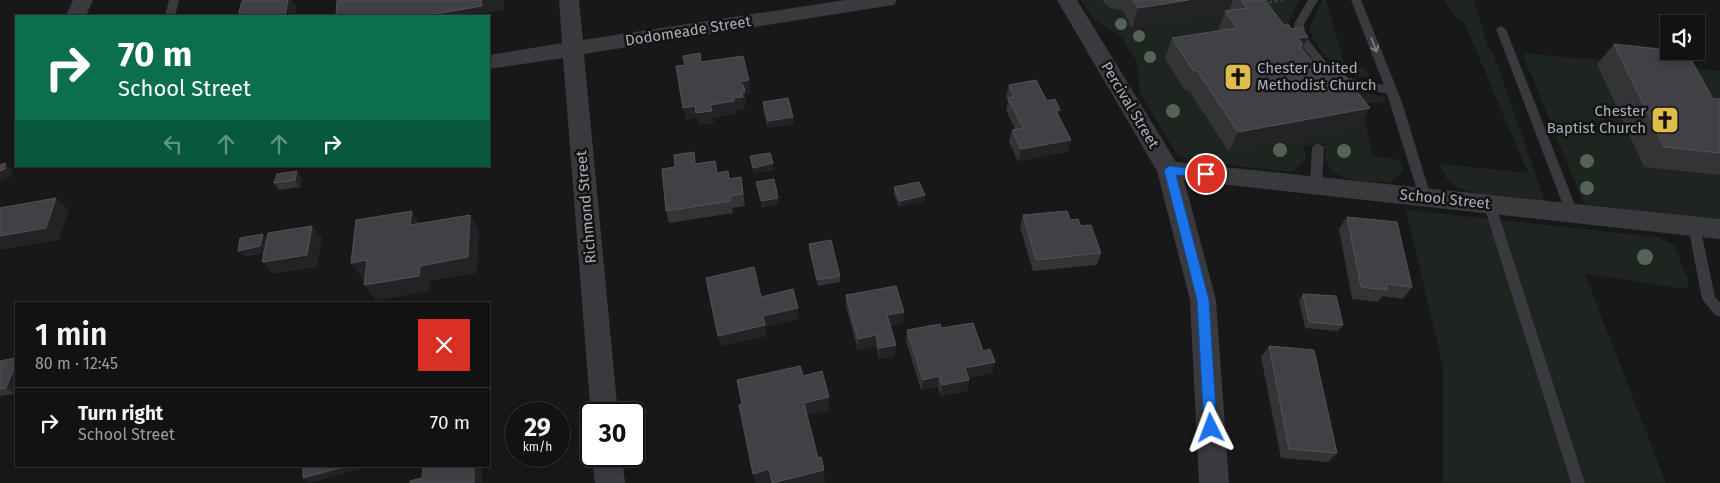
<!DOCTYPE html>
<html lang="en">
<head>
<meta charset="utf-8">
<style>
  :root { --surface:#121213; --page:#1b1b1c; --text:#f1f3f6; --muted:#9c9ea0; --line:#313233 }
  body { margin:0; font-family:"Fira Sans",sans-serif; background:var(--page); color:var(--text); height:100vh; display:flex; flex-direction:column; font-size:19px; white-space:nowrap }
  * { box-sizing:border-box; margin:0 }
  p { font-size:16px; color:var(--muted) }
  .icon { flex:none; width:28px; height:28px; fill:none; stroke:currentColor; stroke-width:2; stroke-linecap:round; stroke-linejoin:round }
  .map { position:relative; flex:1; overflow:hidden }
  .details { position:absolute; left:15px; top:302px; width:475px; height:165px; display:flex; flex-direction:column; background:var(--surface); border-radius:0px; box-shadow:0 2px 8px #0003,0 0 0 1px var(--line) }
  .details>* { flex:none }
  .banner { position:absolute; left:15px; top:15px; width:475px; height:152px; border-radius:0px; box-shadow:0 2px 8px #0003,0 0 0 1px var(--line); background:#0b6e4f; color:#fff; overflow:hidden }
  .fabs { position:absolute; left:1660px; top:15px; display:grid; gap:10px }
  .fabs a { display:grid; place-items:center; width:45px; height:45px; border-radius:0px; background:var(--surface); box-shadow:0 2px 8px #0003,0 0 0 1px var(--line); font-size:25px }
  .speed { position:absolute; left:505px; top:402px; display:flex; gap:10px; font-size:25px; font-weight:700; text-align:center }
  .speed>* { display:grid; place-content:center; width:65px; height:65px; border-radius:50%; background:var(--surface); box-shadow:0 2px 8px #0003,0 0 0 1px var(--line); line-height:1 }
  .speed small { font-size:12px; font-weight:400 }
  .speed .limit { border:2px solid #111; border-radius:8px; background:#fff; color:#111 }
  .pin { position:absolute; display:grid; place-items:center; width:42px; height:42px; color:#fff; margin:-21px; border:2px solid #fff; border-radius:50%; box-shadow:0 1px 5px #0007 }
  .me { position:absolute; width:55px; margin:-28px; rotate:357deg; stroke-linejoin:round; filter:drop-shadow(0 0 4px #0008) }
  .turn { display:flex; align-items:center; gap:18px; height:105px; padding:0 20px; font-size:22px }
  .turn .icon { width:65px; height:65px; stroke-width:2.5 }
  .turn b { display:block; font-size:35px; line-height:42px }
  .lanes { display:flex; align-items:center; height:48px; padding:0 20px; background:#0003; justify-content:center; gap:25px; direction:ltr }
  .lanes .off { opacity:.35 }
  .round { display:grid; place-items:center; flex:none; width:52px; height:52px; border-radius:0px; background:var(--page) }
  .headline { display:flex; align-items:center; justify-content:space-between; height:85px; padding:0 20px }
  h1 { font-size:30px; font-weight:600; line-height:38px }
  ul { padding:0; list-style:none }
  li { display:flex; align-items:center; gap:15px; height:70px; padding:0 20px; border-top:1px solid var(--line) }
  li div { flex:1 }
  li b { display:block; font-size:19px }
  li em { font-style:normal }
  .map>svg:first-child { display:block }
</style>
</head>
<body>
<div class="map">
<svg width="1720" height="483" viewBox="0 0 1720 483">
  <rect width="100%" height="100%" fill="#181819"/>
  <path fill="#1e2420" d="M1081,0H1300L1287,23L1288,35L1314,70L1349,90L1382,96L1386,100L1384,103H1362L1372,156L1396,159L1403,164L1402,172L1390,183C1372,181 1336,184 1327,163C1325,157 1326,149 1324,143L1304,146L1306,159L1293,172L1191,161L1176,153L1140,93L1137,62L1121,37L1093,19Z
    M1322,0H1326L1345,66L1362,68L1368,72L1369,76C1345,82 1315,50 1309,29Z
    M1445,0H1474L1488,47L1494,56L1545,201C1522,198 1461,198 1447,179C1444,174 1442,169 1440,164L1528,173L1465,24L1454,16Z
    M1522,53L1720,71V220L1584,204Z
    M1406,210L1658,237L1674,245L1689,282L1686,289L1585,274L1666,483H1441L1443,480V367Z"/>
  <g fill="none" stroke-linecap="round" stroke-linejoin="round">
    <path stroke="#3f4045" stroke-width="2.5" stroke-dasharray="2.5 3" stroke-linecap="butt" d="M1264,3L1283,0"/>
    <path fill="#39393e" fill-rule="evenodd" d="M169,0H179L175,16H165Z
      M1308,0H1318L1304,24L1305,36L1332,69L1349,78L1384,85L1351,0H1361L1402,102L1431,197L1429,200H1421L1419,197L1387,94L1342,84L1324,75L1295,37L1294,24Z
      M1501,26L1506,29L1578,213L1576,216H1568L1566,213L1496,29Z
      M1318,143L1324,147L1322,185L1316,190L1310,185L1312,147Z
      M1489,198L1493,200L1495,203L1585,483H1571L1483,203L1485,200Z
      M1694,221L1698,223L1700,226L1715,297L1720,302V317L1715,315L1702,299L1688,226L1690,223Z"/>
    <path fill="#39393e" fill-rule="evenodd" d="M73,0H93L86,16H66Z
      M559,0H579L583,40L845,0H897L894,5L887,6L584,54L618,414H591V417L563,58L489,69V55L562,43Z
      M1057,0H1077L1176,162L1720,219V239L1184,180L1216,300L1229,483H1199L1190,300L1157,171Z
      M592,456H622L625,483H595Z"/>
  </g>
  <g fill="#546357">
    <circle cx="1121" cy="24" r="6"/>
    <circle cx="1139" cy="36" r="6"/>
    <circle cx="1150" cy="57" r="6"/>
    <circle cx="1173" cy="111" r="7"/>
    <circle cx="1280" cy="150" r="7"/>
    <circle cx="1344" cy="151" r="7"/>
    <circle cx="1587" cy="161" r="7"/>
    <circle cx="1587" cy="188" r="7"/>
    <circle cx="1645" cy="257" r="8"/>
  </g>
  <path fill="#343437" d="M1103,0H1268L1267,2L1284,25L1308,37L1302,49L1358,128L1229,152L1190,92L1184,89L1165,58L1172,38L1218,31L1224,14L1132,28L1122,10L1111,8L1103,2Z
    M1614,44L1713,99H1720V175L1644,167L1597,64Z
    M1009,85L1047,101L1059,116L1068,152L1018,161L1009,142L1012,130L1015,129L1006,110L1008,101L1006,97Z
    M763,102L794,124L768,128L763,109Z
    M696,163L729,179L741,177L745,206L732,208L733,213L669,223L666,211Z
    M297,171L302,178L300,187L279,190L274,183Z
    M894,187L925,195L924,201L899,207L894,194Z
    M1023,215L1070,220L1081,226L1101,253L1097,265L1033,271L1020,227Z
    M1347,217L1412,287L1403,299L1383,296L1378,302L1352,299L1339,229Z
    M809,244L840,276V282L818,286L809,250Z
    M1303,294L1343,325L1338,331L1305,328L1299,300Z
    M846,295L904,312L903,323L890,326L895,356L879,359L876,346L858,350L846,307Z
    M941,328L983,351L995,362L992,373L968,378L967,391L941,396L938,387L921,390L906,341L907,330Z
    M1269,346L1337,453L1328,462L1281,458L1261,357Z
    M0,361L15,394L0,396Z"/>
  <path fill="#232325" d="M288,0H292L297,7L295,16H285Z
    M481,0H504L505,10L488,13V16H424Z
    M1189,0H1233L1228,13L1225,11L1224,14L1132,28L1138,8Z
    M1308,37L1298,56L1297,57L1303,44L1298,38Z
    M749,80L750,93L745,94L746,104L744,106L745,109L736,111V114L713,118L714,123L699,126L697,118L686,120L683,108L695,106L710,105L734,98L740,82Z
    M1370,108L1358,128L1229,152L1238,132Z
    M1060,110L1057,122L1056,111Z
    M793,117L794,124L768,128V121Z
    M1071,140L1068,152L1018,161L1021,149Z
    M5,163L12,170V176L0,181V171Z
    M773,163L774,170L754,174L753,168Z
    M297,171L302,178L300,187L295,180Z
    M925,195L924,201L899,207L900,201Z
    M56,198L69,210L59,240L0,250V236Z
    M778,198L779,204L761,208V201Z
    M412,211L422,227L410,225Z
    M470,215L479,231L477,273L430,281L429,291L376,301L364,285L420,266Z
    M312,226L322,238L317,267L272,274L262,262Z
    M263,234L268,240L266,253L244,257L238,251Z
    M367,260L379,275L362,278L351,263Z
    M798,308L799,319L765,327L767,336L721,346L718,336L763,316Z
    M904,312L903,323L887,327V315Z
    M876,335V346L858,350V339Z
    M896,345L895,356L879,359V348Z
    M995,362L992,373L963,379L965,368Z
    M16,364V390L15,394L6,388Z
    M939,376L938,387L921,390L923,380Z
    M969,380L967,391L941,396L942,385Z
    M829,397V411L805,416L804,403Z
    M347,466H369V467L309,483L303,478Z
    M474,466H482V483H474Z
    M769,469L771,482L767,483H755L753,474Z
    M824,470L825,483H773Z"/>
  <path fill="#414145" stroke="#515257" d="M251,0H288L285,16H238L242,1Z
    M337,0H481L482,6L424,16H336Z
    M1133,0H1189L1138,8Z
    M1241,0H1265L1284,25L1288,24L1292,29L1301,27L1308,37L1298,38L1303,44L1299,45L1321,72L1339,69L1370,108L1238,132L1198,72L1192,69L1172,38L1237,28L1225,11L1247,8Z
    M1614,44L1669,50V51L1687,52L1713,99H1720V153L1664,147Z
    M700,53L701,62L743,56L749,80L740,82L743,85L745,91L742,93L743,97L734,98V101L710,105L712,111L696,113L695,106L683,108L676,66L685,65L683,56Z
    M1036,80L1047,101L1055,99L1060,110L1056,111L1071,140L1021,149L1012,130L1023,128L1008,98L1014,97L1009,85Z
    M788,98L793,117L768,121L763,102Z
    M694,152L695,164L715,161L717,173L728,171L729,179L741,177L743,194L730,196V201L666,211L662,169L675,167L674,155Z
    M770,153L773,163L753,168L750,156Z
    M5,163V169L0,171V165Z
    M297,171L295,180L274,183L277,174Z
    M774,179L778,198L761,201L756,182Z
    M919,182L925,195L900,201L894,187Z
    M56,198L46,228L0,236V208Z
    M412,211L410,225L470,215L468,257L420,266L419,276L364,285L367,260L351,263L356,220Z
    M1067,211L1070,220L1078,219L1081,226L1091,225L1101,253L1036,260L1023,215Z
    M1347,217L1397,222L1412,287L1386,284L1387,290L1361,287Z
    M312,226L307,255L262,262L268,233Z
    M263,234L260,246L238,251L240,238Z
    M831,240L840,276L817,280L809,244Z
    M754,267L761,297L793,289L798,308L763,316L765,325L718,336L706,278Z
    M896,286L904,312L887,315L896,345L879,348L876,335L858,339L846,295Z
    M1303,294L1336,296L1343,325L1309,322Z
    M973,323L983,351L990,349L995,362L965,368L969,380L942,385L939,376L923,380L907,330L940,324L941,328Z
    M1269,346L1314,350L1337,453L1289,449Z
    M16,358V364L6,388L0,389V361Z
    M800,366L803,376L822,371L829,397L804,403L818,458L821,457L824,470L772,483L769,469L753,474L739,405L742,404L737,380Z
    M303,466H347L303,478Z
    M429,466H474V483H410V481L422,478L423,467Z"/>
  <defs><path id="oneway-shaft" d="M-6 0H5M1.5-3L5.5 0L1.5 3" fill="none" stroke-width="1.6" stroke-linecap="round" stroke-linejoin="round" transform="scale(1.25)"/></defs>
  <use stroke="#787981" href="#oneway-shaft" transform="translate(1374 45) rotate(69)"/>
  <path fill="#1a73e8" stroke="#114b97" d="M1169,166L1206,170L1211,174L1206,178L1176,175L1209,300L1217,428L1215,432L1211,434L1206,432L1204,428L1197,300L1164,170Z"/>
  <defs>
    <symbol id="church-square" viewBox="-11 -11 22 22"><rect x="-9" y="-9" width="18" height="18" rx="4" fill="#ddbc4b" stroke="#131314"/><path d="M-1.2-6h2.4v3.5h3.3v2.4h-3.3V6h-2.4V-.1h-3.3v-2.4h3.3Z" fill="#111"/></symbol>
  </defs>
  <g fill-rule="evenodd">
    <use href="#church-square" x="1222" y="61" width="32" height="32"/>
    <use href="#church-square" x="1649" y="104" width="32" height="32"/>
  </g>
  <g text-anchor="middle" stroke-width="5" stroke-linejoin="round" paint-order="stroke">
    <g font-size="15" fill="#abaeb8" stroke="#131314">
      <text transform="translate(688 31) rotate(-9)" y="5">Dodomeade Street</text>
      <text transform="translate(1130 105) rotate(59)" y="5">Percival Street</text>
      <text transform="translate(1445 199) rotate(6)" y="5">School Street</text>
      <text transform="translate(586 207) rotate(-95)" y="5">Richmond Street</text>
    </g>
    <g font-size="15" fill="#abaeb8" stroke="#131314" text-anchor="start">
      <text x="1257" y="73">Chester United<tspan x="1257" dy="17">Methodist Church</tspan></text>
      <text x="1646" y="116" text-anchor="end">Chester<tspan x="1646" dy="17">Baptist Church</tspan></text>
    </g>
  </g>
</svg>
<div class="fabs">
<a><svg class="icon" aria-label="sound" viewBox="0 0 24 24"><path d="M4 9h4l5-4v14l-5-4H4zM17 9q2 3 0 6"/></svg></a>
</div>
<div class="speed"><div>29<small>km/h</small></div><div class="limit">30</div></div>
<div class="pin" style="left:1206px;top:174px;background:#d93025"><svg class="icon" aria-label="arrive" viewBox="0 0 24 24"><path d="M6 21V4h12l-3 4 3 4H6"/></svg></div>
<svg class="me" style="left:1211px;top:428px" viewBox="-20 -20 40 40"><path d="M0-17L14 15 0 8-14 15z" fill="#1a73e8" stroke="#fff" stroke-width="4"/></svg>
<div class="banner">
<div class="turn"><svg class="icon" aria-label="right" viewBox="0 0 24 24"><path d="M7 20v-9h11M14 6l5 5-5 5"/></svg><div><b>70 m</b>School Street</div></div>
<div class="lanes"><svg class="icon off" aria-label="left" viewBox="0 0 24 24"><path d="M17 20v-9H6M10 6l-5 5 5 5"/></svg><svg class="icon off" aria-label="ahead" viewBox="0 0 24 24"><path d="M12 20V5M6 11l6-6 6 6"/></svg><svg class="icon off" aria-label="ahead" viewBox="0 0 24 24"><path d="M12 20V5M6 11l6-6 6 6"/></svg><svg class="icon" aria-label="right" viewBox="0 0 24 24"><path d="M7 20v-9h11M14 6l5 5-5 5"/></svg></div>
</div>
<section class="details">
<div class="headline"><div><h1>1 min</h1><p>80 m · 12:45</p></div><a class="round" style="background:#d93025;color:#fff"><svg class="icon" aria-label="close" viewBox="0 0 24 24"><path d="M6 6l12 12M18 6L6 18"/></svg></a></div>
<ul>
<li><svg class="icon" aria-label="right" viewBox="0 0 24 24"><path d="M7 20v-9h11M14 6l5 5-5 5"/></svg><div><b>Turn right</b><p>School Street</p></div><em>70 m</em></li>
</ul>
</section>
</div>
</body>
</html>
